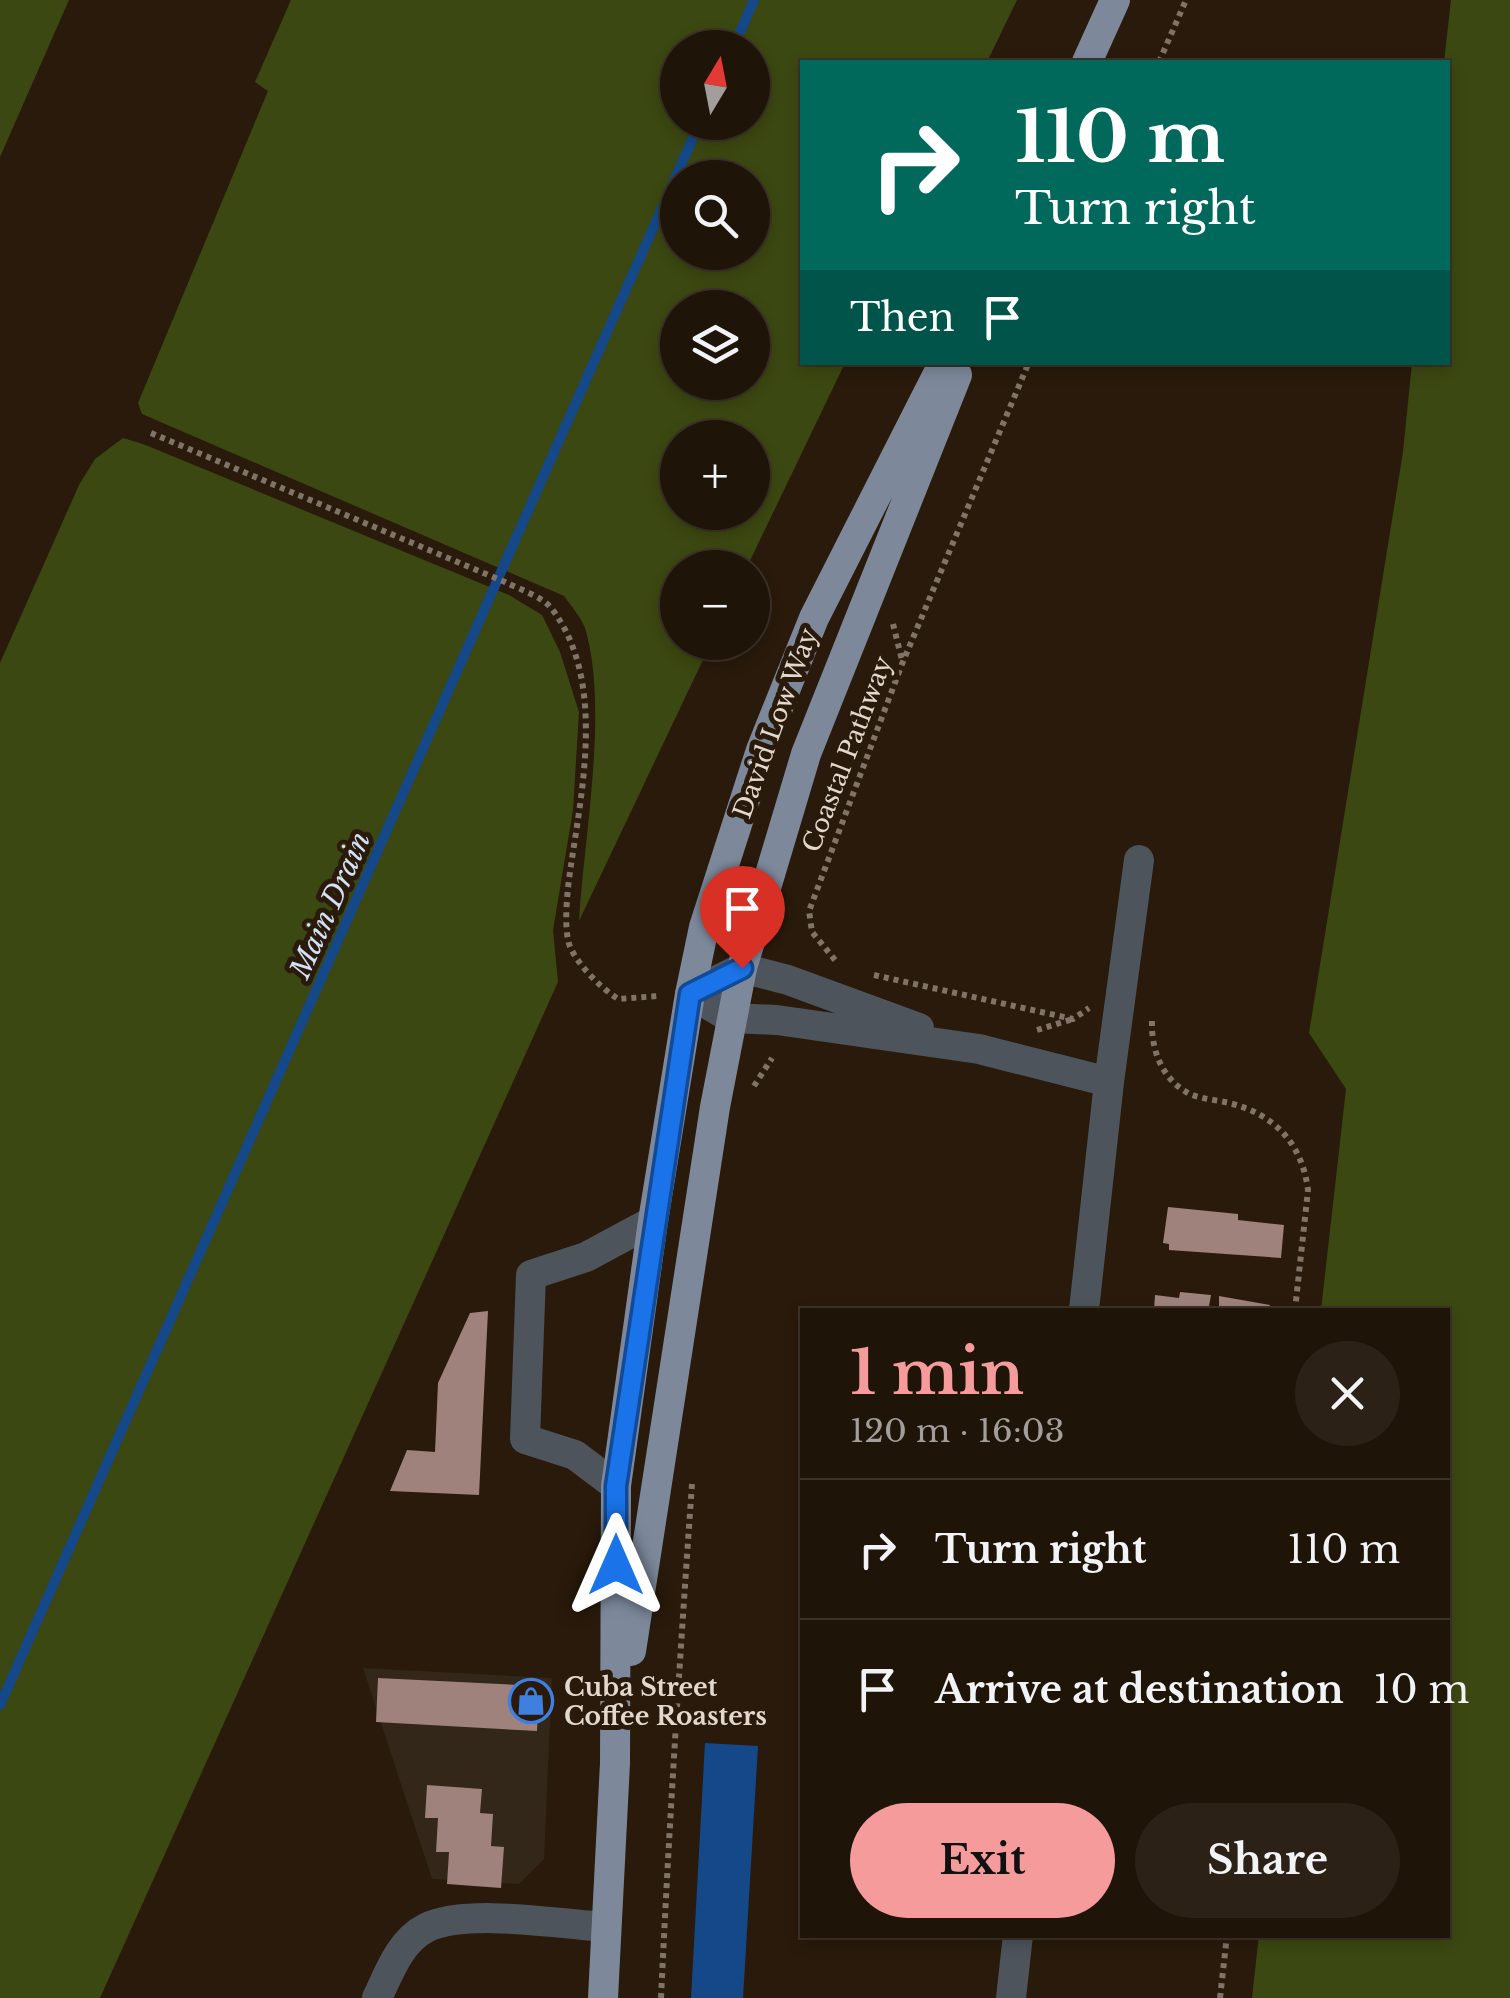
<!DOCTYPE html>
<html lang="en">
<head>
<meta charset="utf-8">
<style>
  :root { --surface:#1f1408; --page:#2c2116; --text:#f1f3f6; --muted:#a19e9c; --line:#3c3329; --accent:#f59b9c }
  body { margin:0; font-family:"Libre Baskerville",serif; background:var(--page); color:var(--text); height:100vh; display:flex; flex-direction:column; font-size:38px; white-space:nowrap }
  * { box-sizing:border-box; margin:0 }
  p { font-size:32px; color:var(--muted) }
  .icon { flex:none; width:55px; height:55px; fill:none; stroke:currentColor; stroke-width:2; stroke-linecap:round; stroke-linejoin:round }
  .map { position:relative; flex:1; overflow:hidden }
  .side { position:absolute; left:800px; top:1308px; width:650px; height:630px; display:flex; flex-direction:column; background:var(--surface); border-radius:0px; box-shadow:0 5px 15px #0003,0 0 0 2px var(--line) }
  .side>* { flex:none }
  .top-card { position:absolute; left:800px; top:60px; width:650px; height:305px; border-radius:0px; box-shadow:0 5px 15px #0003,0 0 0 2px var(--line); background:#00695c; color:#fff; overflow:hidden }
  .needle { width:65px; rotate:10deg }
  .fabs { position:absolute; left:660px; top:30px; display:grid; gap:20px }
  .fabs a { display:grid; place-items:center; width:110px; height:110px; border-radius:50%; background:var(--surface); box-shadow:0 5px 15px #0003,0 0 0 2px var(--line); font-size:50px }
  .pin { position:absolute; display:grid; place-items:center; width:85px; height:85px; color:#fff; margin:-102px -42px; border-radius:50% 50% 50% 0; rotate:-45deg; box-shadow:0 0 10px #0007 }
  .pin .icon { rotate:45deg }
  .me { position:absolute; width:110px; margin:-55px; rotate:0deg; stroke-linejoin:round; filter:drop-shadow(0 0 8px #0008) }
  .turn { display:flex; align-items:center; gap:35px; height:210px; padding:0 50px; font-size:45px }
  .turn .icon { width:130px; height:130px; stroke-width:2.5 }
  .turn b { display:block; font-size:70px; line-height:85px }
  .then { display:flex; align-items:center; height:95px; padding:0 50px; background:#0003; gap:20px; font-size:38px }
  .round { display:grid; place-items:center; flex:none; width:105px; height:105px; border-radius:52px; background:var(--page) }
  .overview { display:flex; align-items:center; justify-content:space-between; height:170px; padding:0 50px }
  h1 { font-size:60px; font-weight:700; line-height:75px; color:var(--accent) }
  .cta { display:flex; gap:20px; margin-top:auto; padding:20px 50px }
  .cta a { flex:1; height:115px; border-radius:60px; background:var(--accent); color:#111; font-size:40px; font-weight:700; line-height:115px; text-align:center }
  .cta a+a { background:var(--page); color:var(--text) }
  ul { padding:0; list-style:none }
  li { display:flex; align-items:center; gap:30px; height:140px; padding:0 50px; border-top:2px solid var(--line) }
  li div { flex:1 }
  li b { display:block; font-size:38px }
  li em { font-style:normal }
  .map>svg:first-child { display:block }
</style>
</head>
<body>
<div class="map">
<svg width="1510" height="1998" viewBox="0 0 1510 1998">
  <rect width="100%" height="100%" fill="#291a0b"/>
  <path fill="#322719" d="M363,1668L552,1678L544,1859L519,1884L432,1879Z"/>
  <path fill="#3c4811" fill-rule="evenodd" d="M0,0H69L0,157Z
    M291,0H1017L987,62H802V362L845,363L747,567L678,568V642L711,643L579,921C584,837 609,707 585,628C581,617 571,606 564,596L142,414L138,403L268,91L255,82ZM678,48H752V122H678ZM678,178H752V252H678ZM678,308H752V382H678ZM678,438H752V512H678Z
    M1451,0H1510V1998H1252L1259,1935H1448V1310H1321L1346,1089L1309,1033L1403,452L1412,363L1448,362V62H1444Z
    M123,438L143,444L509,595L542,615L560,652L579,712L573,810L553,930L558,982L100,1998H0V663L79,485L95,459Z"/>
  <path fill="#144889" d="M705,1743L758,1746L743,1998H691Z"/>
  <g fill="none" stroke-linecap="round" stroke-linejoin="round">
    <path stroke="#144889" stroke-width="10" d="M733,48L754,0
      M0,1705L700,122"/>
  </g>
  <path fill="#9e827b" d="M1168,1207L1238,1214V1220L1284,1225L1281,1258L1169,1250V1244L1163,1243Z
    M1180,1292L1211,1295L1209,1306L1219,1307V1296L1270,1305L1269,1310H1154L1155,1295L1179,1298Z
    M488,1311L479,1495L390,1491L407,1450L435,1452L438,1383L470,1313Z
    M378,1678L539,1686L537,1731L376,1722Z
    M427,1785L482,1789L480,1813L493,1814L491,1846L504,1847L501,1888L447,1884L449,1852H436L438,1818H425Z"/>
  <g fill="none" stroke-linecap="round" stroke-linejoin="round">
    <path stroke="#807367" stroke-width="6" stroke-dasharray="5 5" stroke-linecap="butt" d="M1159,62L1186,0
      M151,433L505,582C519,589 543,597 552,609C605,679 583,785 571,865C568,885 562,931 571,949C581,968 600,987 618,999L658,996
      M893,624L902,660
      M835,960L812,932L809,911L902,664L1029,362
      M874,975L1073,1019L1089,1008
      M1152,1021C1151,1050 1162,1080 1190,1094C1201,1099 1217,1100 1229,1103C1274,1114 1302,1143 1308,1190L1295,1310
      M1037,1030L1073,1019
      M754,1086L772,1058
      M661,1998C669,1826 680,1655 692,1484
      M1220,1998L1227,1935"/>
    <path stroke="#4e545c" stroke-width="30" d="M690,994L731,1018L777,1020L979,1049L1109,1082
      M690,994L742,968L788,980L919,1028
      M1084,1310L1109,1082L1139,860
      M616,1486L575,1455L525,1439L531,1275L586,1257L653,1221
      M377,1998C389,1973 400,1941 426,1928C466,1908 560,1924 606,1927
      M1011,1998L1018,1935"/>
    <path stroke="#7d899b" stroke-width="30" d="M1087,62L1115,0
      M631,1651L715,1107L742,968L806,754L957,375
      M603,1998L615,1763L616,1486L653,1221L690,994L704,927L761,750L814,618L944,362"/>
  </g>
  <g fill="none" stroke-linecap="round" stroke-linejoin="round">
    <defs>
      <path id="route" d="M616,1565V1486L690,994L742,968"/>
    </defs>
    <use href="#route" stroke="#114b97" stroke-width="25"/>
    <use href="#route" stroke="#1a73e8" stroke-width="18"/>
  </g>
  <defs>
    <symbol id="shop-ring" viewBox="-11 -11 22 22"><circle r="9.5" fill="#291a0b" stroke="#3f7fe0" stroke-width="1.5"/><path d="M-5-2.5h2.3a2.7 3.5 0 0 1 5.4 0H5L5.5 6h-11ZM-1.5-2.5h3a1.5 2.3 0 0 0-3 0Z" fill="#3f7fe0"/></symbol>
  </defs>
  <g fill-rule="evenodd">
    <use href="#shop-ring" x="506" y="1676" width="50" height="50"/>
  </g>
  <g text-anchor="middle" stroke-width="10" stroke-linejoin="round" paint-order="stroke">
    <g font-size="25" fill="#e3d8ce" stroke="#291a0b">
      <text transform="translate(775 723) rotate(-70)" y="9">David Low Way</text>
      <text transform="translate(847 754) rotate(-69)" y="9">Coastal Pathway</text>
    </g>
    <g font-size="25" font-weight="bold" fill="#e3d8ce" stroke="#291a0b" text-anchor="start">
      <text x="564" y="1696">Cuba Street<tspan x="564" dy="29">Coffee Roasters</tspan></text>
    </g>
    <g font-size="28" font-style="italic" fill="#d3e1f4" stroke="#291a0b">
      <text transform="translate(330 905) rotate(-66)" y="10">Main Drain</text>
    </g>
  </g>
</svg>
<div class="fabs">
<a><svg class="needle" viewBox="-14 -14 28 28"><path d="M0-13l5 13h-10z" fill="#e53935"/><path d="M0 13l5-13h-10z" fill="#a19e9c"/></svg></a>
<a><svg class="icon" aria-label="search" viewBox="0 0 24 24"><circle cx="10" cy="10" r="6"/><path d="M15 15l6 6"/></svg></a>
<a><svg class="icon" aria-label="layers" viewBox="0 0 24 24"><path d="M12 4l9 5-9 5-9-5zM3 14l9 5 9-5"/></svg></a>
<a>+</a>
<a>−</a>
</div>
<div class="pin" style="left:742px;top:968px;background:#d93025"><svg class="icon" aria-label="arrive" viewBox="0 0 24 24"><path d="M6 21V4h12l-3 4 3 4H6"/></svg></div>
<svg class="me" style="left:616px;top:1565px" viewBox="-20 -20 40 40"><path d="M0-17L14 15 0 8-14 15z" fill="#1a73e8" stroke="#fff" stroke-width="4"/></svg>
<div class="top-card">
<div class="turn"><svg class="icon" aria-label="right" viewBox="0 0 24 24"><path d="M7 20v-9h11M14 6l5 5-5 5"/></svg><div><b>110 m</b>Turn right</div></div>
<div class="then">Then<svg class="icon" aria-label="arrive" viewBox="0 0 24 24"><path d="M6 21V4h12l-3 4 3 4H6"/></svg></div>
</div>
<section class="side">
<div class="overview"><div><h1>1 min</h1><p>120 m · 16:03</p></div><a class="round"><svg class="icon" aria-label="close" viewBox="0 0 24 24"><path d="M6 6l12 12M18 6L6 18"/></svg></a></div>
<ul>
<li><svg class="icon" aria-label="right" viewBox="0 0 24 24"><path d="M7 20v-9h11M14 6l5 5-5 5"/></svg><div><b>Turn right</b></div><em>110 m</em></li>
<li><svg class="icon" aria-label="arrive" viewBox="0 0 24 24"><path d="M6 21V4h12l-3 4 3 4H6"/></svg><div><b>Arrive at destination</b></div><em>10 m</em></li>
</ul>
<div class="cta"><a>Exit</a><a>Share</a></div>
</section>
</div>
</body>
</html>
